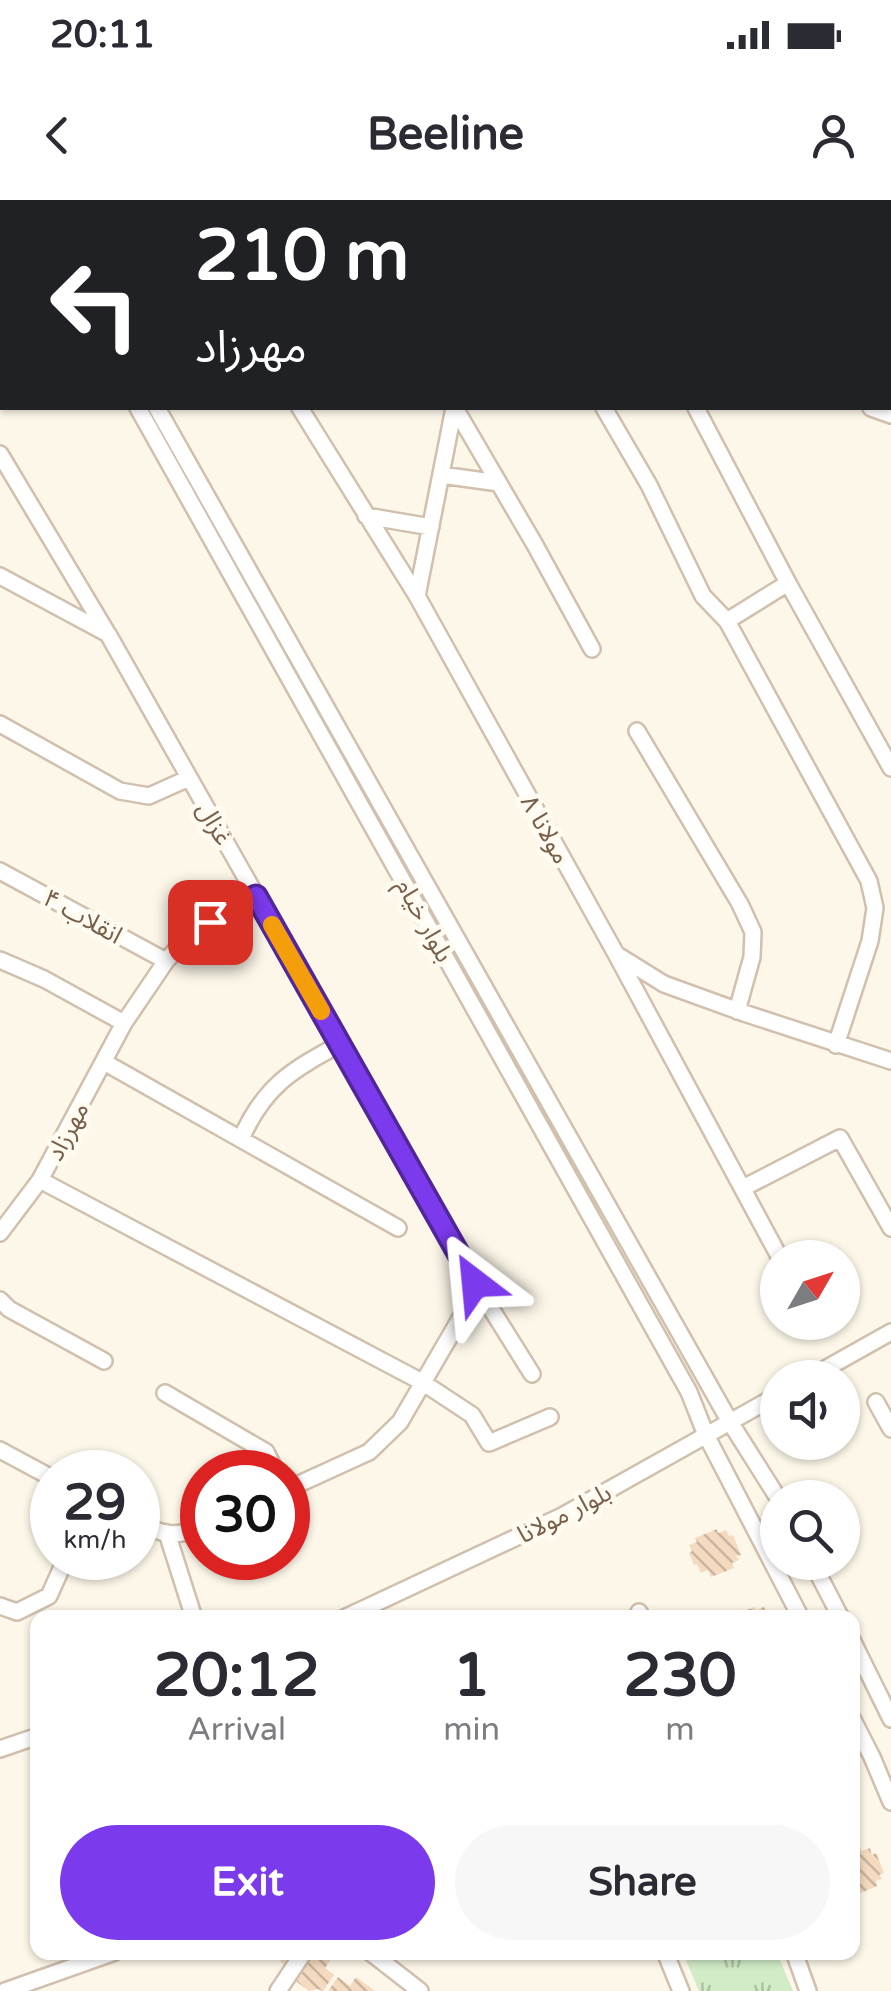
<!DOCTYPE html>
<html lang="en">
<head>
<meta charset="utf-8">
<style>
  :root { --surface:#fff; --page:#f7f7f7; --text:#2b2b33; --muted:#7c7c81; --accent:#7c3aed }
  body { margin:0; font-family:"Varela Round","Noto Sans Arabic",sans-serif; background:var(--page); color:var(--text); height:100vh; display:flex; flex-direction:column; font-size:38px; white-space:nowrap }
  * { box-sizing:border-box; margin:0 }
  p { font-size:32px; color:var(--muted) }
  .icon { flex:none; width:55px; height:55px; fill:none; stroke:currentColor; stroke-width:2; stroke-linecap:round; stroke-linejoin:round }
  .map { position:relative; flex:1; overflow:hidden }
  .details { position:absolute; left:30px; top:1410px; width:830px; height:350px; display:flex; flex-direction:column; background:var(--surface); border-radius:20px; box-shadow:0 2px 8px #0004 }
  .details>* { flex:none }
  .guide { position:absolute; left:0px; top:0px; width:892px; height:210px; box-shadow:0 2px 8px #0004; background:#202124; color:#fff; overflow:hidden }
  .needle { width:65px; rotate:51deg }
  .buttons { position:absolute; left:760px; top:1040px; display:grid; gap:20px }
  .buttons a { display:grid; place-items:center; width:100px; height:100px; border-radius:50%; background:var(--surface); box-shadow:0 2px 8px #0004; font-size:50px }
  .speed { position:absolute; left:30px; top:1250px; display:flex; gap:20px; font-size:50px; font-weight:700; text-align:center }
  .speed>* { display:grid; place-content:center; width:130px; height:130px; border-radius:50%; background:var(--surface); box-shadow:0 2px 8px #0004; line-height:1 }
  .speed small { font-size:25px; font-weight:400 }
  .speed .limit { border:15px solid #d22; background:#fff; color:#111 }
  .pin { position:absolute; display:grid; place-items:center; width:85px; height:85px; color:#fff; margin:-42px; border-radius:20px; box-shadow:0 5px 15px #0006 }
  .me { position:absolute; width:110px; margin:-55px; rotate:331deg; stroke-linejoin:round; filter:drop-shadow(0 0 8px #0008) }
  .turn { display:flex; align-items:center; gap:35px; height:210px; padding:0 30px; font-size:45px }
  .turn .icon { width:130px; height:130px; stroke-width:2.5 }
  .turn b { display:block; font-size:70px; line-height:85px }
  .eta { display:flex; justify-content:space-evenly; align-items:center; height:170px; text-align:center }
  .eta b { font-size:60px; font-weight:700; line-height:70px }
  .action { display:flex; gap:20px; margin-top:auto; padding:20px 30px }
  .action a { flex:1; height:115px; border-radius:60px; background:var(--accent); color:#fff; font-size:40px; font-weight:700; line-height:115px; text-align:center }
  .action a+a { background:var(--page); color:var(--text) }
  .status { display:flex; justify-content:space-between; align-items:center; height:70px; padding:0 50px; background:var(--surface); direction:ltr }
  .status svg { height:28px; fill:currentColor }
  header { display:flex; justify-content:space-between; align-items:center; height:130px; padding:0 30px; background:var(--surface); font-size:45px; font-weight:700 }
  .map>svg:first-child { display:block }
</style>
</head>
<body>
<div class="status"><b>20:11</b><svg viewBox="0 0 49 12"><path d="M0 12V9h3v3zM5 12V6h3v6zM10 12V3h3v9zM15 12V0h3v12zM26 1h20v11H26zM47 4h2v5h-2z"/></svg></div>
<header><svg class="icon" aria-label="back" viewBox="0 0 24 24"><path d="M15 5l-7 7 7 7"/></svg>Beeline<svg class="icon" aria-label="person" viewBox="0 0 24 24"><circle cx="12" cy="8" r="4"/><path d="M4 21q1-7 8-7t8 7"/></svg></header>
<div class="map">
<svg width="891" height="1791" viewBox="0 0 891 1791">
  <defs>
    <pattern id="park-tufts" width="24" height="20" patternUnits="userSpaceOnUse" patternTransform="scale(2.5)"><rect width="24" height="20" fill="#d1ecc6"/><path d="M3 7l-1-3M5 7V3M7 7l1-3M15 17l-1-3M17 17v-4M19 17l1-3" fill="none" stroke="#aec3a3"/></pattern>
    <pattern id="building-back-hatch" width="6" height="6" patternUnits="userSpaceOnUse" patternTransform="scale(2.5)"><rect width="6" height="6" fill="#f4dabf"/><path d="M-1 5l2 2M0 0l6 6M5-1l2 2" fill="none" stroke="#cab49d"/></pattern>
  </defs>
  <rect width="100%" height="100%" fill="#fdf7e9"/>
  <path fill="url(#park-tufts)" d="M683,1753H777L793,1791H699Z"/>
  <path fill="url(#building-back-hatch)" d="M717,1329L718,1333L726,1330L729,1336L733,1335L741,1355L736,1356L739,1360L732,1363L734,1368L711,1377L708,1370L701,1373L697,1364L694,1365L689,1353L692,1351L689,1345L697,1342L695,1338Z
    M754,1407L756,1410L764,1407L767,1414L770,1412L773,1418H727Z
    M860,1648L862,1651L870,1648L872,1655L876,1653L884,1673L879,1675L882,1679L876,1681L877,1686L854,1696L852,1651Z
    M286,1752H325L332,1758L325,1768L334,1775L323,1791L317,1789L309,1791L281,1770L284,1765L280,1761Z
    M338,1777L350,1786L356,1777L375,1791H328Z"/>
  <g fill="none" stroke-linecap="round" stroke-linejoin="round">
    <defs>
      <path id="minor" d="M34,0L35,2
        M438,0L440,2
        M458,0L460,2
        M578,0L579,2
        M757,0L758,2
        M217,2L222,0
        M274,2L279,0
        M0,101L2,100
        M0,122L2,121
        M138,208L689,1192L706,1235L801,1418
        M157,208L730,1222L778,1298
        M300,208L417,396L616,754L780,1058
        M455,208L535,345L592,449
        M604,208L649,285L703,396L727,421L869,681L875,708L870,741L836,845
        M696,208L788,383L727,421
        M871,208L891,215
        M0,254L106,431
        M441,275L499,283
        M366,316L431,327
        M0,376L108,434L475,1083L464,1112L400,1222L369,1252L288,1289
        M788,383L891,568
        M417,396L454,208
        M0,524L120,591L149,596L189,578
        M637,531L740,704L753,732L752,757L737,811
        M0,671L166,761
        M619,756L664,784L744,813L891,861
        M0,760L44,779L124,823
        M104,862L398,1028
        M241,939C264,886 292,870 340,844
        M40,980L422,1182L472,1215L489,1243L550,1217
        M743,988L840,938L891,1028
        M0,1033L40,980L124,823L166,761L191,733L256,696
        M475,1083L532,1174
        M0,1100L9,1109L104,1161
        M809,1178L891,1132
        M165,1193L266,1252L276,1272
        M876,1202L891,1229
        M0,1250L52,1278
        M138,1322C161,1335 177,1338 202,1327
        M167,1333L194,1418
        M812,1362L841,1418
        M0,1406L17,1412L49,1396L66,1358
        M639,1412L642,1418
        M344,1418L562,1316L778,1195
        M852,1440L891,1519
        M852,1518L872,1557L891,1602
        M0,1549L38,1536
        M370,1752L420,1791
        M665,1752L681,1791
        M794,1752L808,1791
        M5,1791L115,1752
        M278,1791L304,1752"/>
    </defs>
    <use href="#minor" stroke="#d0c0ad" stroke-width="20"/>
    <use href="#minor" stroke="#fff" stroke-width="15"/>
  </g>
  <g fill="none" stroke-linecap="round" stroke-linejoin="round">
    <defs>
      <path id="route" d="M210,722L256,696L475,1083"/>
    </defs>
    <use href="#route" stroke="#51269a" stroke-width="25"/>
    <use href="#route" stroke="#7c3aed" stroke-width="18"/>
    <path stroke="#f59e0b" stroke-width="18" d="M272,725L321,811"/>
  </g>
  <g text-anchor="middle" stroke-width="10" stroke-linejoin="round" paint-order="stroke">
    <g font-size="25" fill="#79604b" stroke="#fffbf0">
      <text transform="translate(215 623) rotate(60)" y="9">غزال</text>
      <text transform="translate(546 629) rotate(61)" y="9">مولانا ۸</text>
      <text transform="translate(83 716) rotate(29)" y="9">انقلاب ۴</text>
      <text transform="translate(425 720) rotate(61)" y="9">بلوار خیام</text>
      <text transform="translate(67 931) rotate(-62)" y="9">مهرزاد</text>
      <text transform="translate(564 1313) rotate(-27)" y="9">بلوار مولانا</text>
    </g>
  </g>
</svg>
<div class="buttons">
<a><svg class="needle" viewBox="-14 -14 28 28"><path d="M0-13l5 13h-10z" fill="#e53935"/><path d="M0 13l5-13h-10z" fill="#7c7c81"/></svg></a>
<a><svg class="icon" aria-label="sound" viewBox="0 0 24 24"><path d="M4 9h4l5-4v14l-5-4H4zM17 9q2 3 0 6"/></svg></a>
<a><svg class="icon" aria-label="search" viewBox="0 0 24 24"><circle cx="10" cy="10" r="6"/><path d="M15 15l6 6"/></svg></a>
</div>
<div class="speed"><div>29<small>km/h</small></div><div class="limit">30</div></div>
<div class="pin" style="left:210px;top:722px;background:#d93025"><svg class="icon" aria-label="arrive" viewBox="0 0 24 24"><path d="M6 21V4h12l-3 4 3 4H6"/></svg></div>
<svg class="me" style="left:475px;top:1083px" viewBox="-20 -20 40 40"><path d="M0-17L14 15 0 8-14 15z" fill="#7c3aed" stroke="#fff" stroke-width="4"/></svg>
<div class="guide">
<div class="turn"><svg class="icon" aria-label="left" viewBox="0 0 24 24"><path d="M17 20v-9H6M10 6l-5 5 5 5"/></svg><div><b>210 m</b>مهرزاد</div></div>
</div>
<section class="details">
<div class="eta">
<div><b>20:12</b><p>Arrival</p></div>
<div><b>1</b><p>min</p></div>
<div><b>230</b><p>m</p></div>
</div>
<div class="action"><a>Exit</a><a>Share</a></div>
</section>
</div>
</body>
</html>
